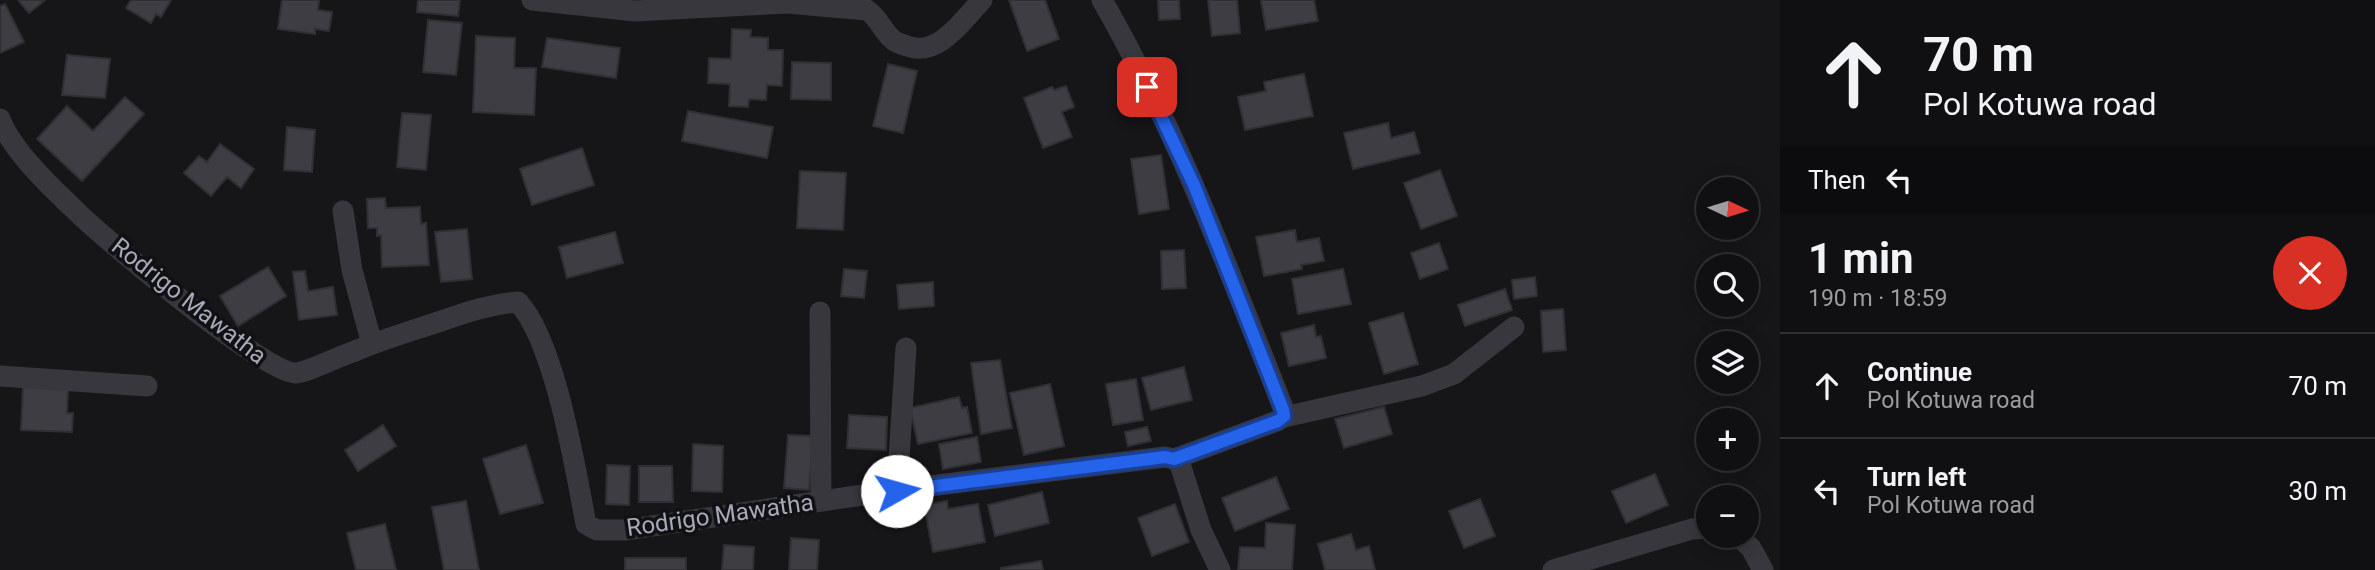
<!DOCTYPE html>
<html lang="en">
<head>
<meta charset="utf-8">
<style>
  :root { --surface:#101012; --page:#19191b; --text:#f1f3f6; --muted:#9c9d9f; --line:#303032 }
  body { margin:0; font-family:Roboto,sans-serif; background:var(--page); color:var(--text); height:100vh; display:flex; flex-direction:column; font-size:26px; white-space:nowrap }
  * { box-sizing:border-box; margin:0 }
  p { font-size:23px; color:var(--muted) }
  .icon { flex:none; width:38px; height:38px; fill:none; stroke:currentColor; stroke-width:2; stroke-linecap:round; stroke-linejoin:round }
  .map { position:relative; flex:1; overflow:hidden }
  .drawer { display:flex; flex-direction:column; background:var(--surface); width:595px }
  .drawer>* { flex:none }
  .banner { background:#101012; color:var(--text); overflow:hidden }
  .needle { width:46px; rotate:94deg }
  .fabs { position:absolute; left:1696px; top:177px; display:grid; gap:14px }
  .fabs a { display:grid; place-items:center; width:63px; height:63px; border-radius:50%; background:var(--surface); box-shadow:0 4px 18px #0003,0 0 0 2px var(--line); font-size:35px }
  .pin { position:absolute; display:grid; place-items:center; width:60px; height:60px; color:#fff; margin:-30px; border-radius:14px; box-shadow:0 4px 10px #0006 }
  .me { position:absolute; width:77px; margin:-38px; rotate:83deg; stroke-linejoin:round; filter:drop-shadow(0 0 5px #0008) }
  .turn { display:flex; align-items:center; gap:24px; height:147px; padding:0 28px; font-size:32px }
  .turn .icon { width:91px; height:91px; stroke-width:2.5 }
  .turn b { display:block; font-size:49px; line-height:60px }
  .then { display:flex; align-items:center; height:66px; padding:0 28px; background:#0003; gap:14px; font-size:26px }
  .round { display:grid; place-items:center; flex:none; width:74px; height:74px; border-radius:37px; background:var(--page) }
  .head { display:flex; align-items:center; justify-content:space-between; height:119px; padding:0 28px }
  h1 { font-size:42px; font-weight:700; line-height:52px }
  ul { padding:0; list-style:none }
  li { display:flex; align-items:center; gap:21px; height:105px; padding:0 28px; border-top:2px solid var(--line) }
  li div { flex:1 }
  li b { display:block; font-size:26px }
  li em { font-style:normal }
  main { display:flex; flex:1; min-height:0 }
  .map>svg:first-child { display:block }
</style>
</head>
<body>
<main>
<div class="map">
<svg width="1780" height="570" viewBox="0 0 1780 570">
  <rect width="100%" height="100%" fill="#161618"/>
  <path fill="#3d3d43" stroke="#303034" stroke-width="2" d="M18,0H45L29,13Z
    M131,0H171L161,17L156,14L151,23L126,8Z
    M282,0H319L318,10L332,12L329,31L315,29V34L278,29Z
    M418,0H460L458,16L417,12Z
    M1009,0H1045L1059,39L1027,51Z
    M1158,0H1179L1180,19L1159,20Z
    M1208,0H1237L1240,33L1212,36Z
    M1261,0H1314L1318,21L1266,30Z
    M5,4L24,42L0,53V6Z
    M428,20L462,23L456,75L423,72Z
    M732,29L751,30L750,37L768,38V50H783L782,86L767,85L766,100L749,99L748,107L729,106L730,84L708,83L709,58L731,59Z
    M476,36L515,38L514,68H536L534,115L473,112Z
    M547,38L620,48L616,78L542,67Z
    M67,55L110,59L105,98L62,95Z
    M792,62L831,63V100L791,99Z
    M888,64L917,71L903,133L873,126Z
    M1304,74L1313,116L1245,130L1238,97L1266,91L1264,82Z
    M1066,86L1074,107L1062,112L1072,137L1043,148L1024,98L1052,87L1054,90Z
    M125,97L144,114L82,181L37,139L67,106L93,131Z
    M688,111L773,127L767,158L682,141Z
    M402,113L431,115L426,170L397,167Z
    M1388,123L1391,138L1414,132L1420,153L1353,169L1344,133Z
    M287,127L315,130L312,172L284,170Z
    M220,144L254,169L241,188L227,177L211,196L184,173L199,156L207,162Z
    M582,148L594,185L532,205L520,169Z
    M1161,155L1169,209L1139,214L1131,159Z
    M1440,170L1457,216L1421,229L1404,183Z
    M800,171L846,173L843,230L797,228Z
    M385,198L386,208L420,207L421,224L426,223L429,265L382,267L381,235L377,236V228H368L367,199Z
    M467,229L472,279L441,282L435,232Z
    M1295,230L1297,242L1319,238L1324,261L1301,265L1302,269L1264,276L1256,237Z
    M615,232L623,263L567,278L559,247Z
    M1439,243L1448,269L1420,279L1411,253Z
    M1184,250L1186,288L1162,289L1161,251Z
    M268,267L286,296L238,326L220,296Z
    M844,269L867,271L864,298L841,296Z
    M1343,269L1351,304L1298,314L1292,279Z
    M305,271L308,291L333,287L337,315L299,320L293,272Z
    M1535,277L1537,296L1514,299L1512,280Z
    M933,282L934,306L899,309L897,285Z
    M1505,289L1512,310L1465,326L1458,305Z
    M1563,309L1566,350L1543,352L1541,311Z
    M1403,313L1418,364L1384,374L1369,323Z
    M1314,325L1316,337L1321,336L1326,358L1289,366L1281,333Z
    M1000,360L1012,428L981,434L971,363Z
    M1184,367L1192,400L1151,410L1142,378Z
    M1136,379L1143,420L1113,425L1106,384Z
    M1050,384L1064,446L1024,455L1010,393Z
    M23,387L68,389L67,413H73L72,432L21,430Z
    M959,397L962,408L967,407L972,433L918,444L910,408Z
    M1384,407L1392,434L1344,448L1335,419Z
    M849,415L887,417L886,450L847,448Z
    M383,425L396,446L358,471L345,450Z
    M1147,427L1151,441L1128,446L1125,432Z
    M788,435L813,436L809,490L784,488Z
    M977,437L981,462L943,469L939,444Z
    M693,444L723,446L722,492L692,491Z
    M526,445L543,503L500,514L483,459Z
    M607,465L630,466L629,505L606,504Z
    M639,466H672L673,502H639Z
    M1655,474L1668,505L1626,523L1612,491Z
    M1276,477L1289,509L1235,531L1222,498Z
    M1042,492L1049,523L995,536L988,505Z
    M1480,499L1495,536L1464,548L1449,511Z
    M466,501L479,570H444L432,507Z
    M947,501L948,509L978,504L985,542L933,552L924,505Z
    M1175,504L1189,542L1152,556L1138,518Z
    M1266,523L1295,525L1292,570H1238L1240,547L1265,548Z
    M385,524L396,570H356L347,533Z
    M1351,534L1356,550L1369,546L1375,570H1325L1318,544Z
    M791,538L819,540L817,570H789Z
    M724,545L754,547L753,570H722Z
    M625,558H686V570H625Z
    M1041,561L1043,570H1001V568Z"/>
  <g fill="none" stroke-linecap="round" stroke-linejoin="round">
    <path stroke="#37373d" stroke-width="21" d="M532,0L635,11L787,3L867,10C878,17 882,30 892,39C896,43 901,44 907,46C938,58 963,20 982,0
      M1102,0C1177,130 1229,271 1284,410V417L1277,421L1174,459
      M0,119C13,152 52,188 78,213C107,241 263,372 295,373C306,373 342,355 355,351C381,340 408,332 435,323C462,314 489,304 518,302C555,342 575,467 586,524L597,530H625L897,490L1165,457L1174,459L1180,464L1201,530L1220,570
      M343,211L352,270L372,344
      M820,312L821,501
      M0,376L147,386
      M1284,417L1422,386L1454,374L1514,327
      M897,490L906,348
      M1738,536L1751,548L1763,570
      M1553,570L1692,529L1708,528"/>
  </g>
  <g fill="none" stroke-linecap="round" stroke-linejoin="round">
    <defs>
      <path id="route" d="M897,491L1165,457L1174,459L1278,421L1284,416L1283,410L1194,185L1147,87"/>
    </defs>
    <use href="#route" stroke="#184099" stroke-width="18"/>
    <use href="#route" stroke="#2563eb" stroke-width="12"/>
  </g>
  <g text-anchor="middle" stroke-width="7" stroke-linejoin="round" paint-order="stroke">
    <g font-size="24" fill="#a7a9b9" stroke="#111113">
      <text transform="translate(189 301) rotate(38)" y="8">Rodrigo Mawatha</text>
      <text transform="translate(720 515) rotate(-8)" y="8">Rodrigo Mawatha</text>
    </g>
  </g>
</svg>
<div class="fabs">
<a><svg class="needle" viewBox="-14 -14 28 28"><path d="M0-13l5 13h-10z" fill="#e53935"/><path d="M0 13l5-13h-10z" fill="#9c9d9f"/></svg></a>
<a><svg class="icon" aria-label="search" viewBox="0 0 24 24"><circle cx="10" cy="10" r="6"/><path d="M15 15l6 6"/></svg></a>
<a><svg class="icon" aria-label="layers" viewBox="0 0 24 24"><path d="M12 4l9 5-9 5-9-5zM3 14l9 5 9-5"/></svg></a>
<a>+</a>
<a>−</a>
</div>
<div class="pin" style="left:1147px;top:87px;background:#d93025"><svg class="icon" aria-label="arrive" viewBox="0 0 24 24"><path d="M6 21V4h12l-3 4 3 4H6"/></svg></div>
<svg class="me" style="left:897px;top:491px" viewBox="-20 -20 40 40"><circle r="19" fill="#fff"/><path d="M0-13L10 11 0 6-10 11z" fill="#2563eb"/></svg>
</div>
<section class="drawer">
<div class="banner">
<div class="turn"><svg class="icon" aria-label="ahead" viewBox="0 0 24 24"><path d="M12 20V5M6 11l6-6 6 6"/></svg><div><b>70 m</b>Pol Kotuwa road</div></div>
<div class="then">Then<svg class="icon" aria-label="left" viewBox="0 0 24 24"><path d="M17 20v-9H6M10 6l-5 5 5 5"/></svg></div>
</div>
<div class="head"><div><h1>1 min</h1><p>190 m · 18:59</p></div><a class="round" style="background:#d93025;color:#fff"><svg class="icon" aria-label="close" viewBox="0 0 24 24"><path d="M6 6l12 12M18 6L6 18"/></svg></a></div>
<ul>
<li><svg class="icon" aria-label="ahead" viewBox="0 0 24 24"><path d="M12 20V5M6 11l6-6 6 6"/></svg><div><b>Continue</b><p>Pol Kotuwa road</p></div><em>70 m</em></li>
<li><svg class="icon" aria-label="left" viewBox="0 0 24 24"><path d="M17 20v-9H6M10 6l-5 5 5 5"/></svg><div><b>Turn left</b><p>Pol Kotuwa road</p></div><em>30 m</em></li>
</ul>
</section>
</main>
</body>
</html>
